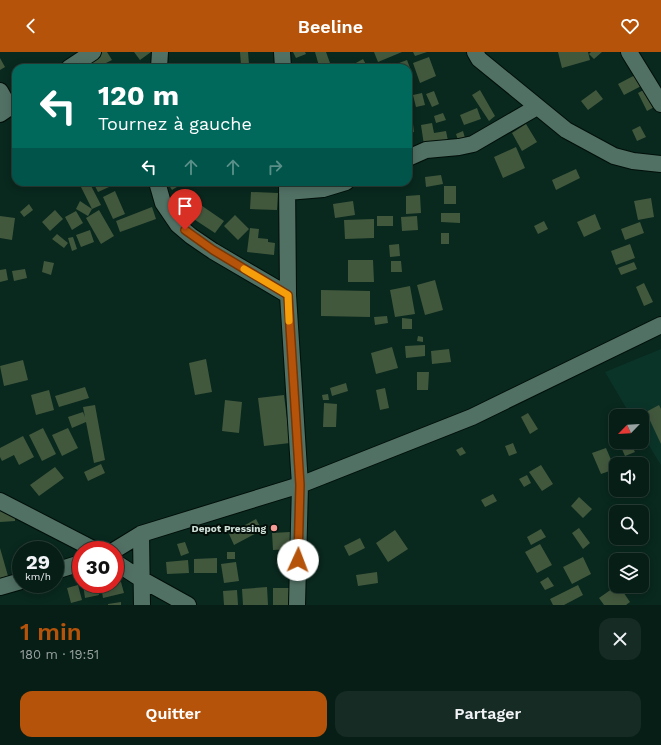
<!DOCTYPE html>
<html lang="fr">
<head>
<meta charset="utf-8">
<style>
  :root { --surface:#071e16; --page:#152b23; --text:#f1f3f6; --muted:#98a2a1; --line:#283c35; --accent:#b45309 }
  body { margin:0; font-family:"Work Sans",sans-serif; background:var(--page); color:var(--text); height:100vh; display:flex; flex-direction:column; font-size:15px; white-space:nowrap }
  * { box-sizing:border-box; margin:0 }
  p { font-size:13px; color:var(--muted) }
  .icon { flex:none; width:22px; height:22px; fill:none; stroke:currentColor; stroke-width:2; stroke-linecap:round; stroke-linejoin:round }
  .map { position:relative; height:553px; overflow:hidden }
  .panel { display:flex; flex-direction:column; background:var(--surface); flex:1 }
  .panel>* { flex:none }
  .guide { position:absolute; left:12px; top:12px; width:400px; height:122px; border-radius:12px; box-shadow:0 2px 10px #0003,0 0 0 1px var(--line); background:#00695c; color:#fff; overflow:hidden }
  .needle { width:26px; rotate:245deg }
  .controls { position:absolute; left:609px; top:357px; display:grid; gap:8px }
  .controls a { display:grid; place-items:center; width:40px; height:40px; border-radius:8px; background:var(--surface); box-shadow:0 2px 10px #0003,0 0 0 1px var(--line); font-size:20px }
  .speed { position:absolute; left:12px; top:489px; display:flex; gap:8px; font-size:20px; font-weight:700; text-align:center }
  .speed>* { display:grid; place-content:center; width:52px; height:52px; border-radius:50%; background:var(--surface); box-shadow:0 2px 10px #0003,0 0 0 1px var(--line); line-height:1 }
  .speed small { font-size:10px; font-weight:400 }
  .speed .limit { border:6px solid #d22; background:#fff; color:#111 }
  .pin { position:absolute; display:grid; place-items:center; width:34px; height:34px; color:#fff; margin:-41px -17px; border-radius:50% 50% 50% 0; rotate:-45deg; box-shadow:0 0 4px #0007 }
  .pin .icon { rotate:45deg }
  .me { position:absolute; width:44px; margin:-22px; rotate:2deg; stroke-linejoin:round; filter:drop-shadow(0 0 3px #0008) }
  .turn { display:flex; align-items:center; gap:14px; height:84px; padding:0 20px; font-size:18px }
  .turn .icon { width:52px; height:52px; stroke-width:2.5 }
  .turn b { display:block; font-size:28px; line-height:34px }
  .lanes { display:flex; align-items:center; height:38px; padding:0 20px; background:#0003; justify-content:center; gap:20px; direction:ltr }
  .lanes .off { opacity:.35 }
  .round { display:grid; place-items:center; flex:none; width:42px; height:42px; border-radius:12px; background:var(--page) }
  .head { display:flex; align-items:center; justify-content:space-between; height:68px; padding:0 20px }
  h1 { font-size:24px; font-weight:600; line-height:30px; color:var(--accent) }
  .button { display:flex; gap:8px; margin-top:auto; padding:8px 20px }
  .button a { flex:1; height:46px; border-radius:12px; background:var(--accent); color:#fff; font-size:16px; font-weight:600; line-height:46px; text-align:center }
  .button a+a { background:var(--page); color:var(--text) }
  header { display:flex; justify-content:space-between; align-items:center; height:52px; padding:0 20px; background:var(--accent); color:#fff; font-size:18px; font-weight:600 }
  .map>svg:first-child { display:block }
</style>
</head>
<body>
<header><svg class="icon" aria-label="back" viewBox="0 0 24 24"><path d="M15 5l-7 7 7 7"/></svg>Beeline<svg class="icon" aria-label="heart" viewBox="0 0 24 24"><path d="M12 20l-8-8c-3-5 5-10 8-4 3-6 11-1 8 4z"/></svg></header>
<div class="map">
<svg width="661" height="553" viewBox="0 0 661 553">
  <rect width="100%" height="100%" fill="#09281e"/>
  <path fill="#0b3429" d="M661,297V413L642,382V364H631L605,320Z"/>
  <path fill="#42583d" d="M99,0H107L112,8L96,16H94L88,5Z
    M134,0H151L140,8Z
    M240,0H248L249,12L241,13Z
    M293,0H305L306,2L296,6Z
    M315,0H326L330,11L319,14Z
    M374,0H402L378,10Z
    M413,0H427L415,4Z
    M558,0H588L590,8L562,16Z
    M591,0H602L594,7L589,2Z
    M429,5L436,24L420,31L413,11Z
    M0,6L5,15L0,18Z
    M363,7L368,16H356L354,12Z
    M407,8L412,21L408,23V16H401L399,11Z
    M639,21L645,32L624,43L618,32Z
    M647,36L656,54L647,59L638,41Z
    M480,38L495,64L489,69L472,43Z
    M596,38L603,47L588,58L581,49Z
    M434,39L439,52L432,55L426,42Z
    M422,41L425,53L416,55L413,43Z
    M477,56L481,67L464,73L460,63Z
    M443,61L446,68L436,71L434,64Z
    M432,71L434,81L446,79L448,89L424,93L421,73Z
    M408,72H413L414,80L408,81Z
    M526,72L537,90L522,99L512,81Z
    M640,74L646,85L637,89L632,78Z
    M463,79L465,86L458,88L456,82Z
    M516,95L525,116L503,126L494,105Z
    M576,117L580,126L556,138L552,128Z
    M441,123L443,132L426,135L425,125Z
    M86,130H89L101,153L92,157L88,164L76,157L80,149L92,157L80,133Z
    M93,130H120L98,140Z
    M167,130H185L172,138Z
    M261,130H272V134H262Z
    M444,134H456V152H444Z
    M115,139L125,162L113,167L103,145Z
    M251,140L278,141L277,158L250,157Z
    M420,143L421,161L406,162V144Z
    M651,146L654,165L638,168L634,149Z
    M192,147L224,169L215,181L183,160Z
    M353,149L355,163L335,166L333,152Z
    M29,152L33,158L24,165L20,160Z
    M152,155L156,167L120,180L116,169Z
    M55,158L63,167L50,179L42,170Z
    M99,158L114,184L101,192L86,166Z
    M76,159L83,171L72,178L65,165Z
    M441,161H460V171L441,170Z
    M595,162L601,177L584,185L577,170Z
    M235,163L249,177L238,188L224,174Z
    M0,164L15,166L12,188L0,186Z
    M377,164H393V174H377Z
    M417,164L418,178L402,179L401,165Z
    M374,167V186L345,187L344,168Z
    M544,169L548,177L538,182L534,174Z
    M640,170L644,181L625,188L621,177Z
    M250,176L259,177L258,186L268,187V190L275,191L274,203L247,200Z
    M90,178L94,190L81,195L76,183Z
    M441,181H449V192H441Z
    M57,182L68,191L64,196L52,187Z
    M73,185L77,197L72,199L68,186Z
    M399,192L400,204L390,205L389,193Z
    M630,192L635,206L616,213L611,199Z
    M348,208H373L374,230H348Z
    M44,209L54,211L51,223L42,220Z
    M391,209H401L402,220H391Z
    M634,210L637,217L621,223L618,216Z
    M6,217L8,228L0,230V218Z
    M25,217L27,226L14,229L12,219Z
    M435,228L443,258L425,263L417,233Z
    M644,231L653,250L644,254L636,235Z
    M410,234L415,262L395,265L390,238Z
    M321,238L370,239V265L321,264Z
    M387,264L388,271L375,273L374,265Z
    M402,266L412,267V277H402Z
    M418,284L423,285V290L417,289Z
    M425,293V304L406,306L405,294Z
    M392,295L398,316L376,322L371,301Z
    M449,297L451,310L432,312L431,299Z
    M206,307L212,340L195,343L189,311Z
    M23,308L28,328L4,334L0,314Z
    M417,320H429L428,338H417Z
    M346,331L348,339L332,344L330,336Z
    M85,335L89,346L59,355L55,344Z
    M385,336L389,356L380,358L376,338Z
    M49,338L54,358L36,363L31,343Z
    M328,342L329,348H323L322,343Z
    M284,343L290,391L264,394L258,346Z
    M225,348L242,350L239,381L222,379Z
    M324,351L337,352L336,375H323Z
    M95,353L105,408L94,411L86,370L72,376L68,365L83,360L85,365L83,355Z
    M659,353L661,357V392L646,360Z
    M528,361L538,377L530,382L521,365Z
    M43,376L56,402L42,409L29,383Z
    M68,376L78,396L62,404L52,383Z
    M23,384L34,405L19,413L14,403L2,409L0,405V396Z
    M513,391L517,401L509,404L505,394Z
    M630,391L635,400L625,404L621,395Z
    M462,395L466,401L460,404L456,398Z
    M606,396L615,417L601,422L592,401Z
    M101,412L105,421L88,429L84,420Z
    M541,413L553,432L542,439L529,420Z
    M55,415L64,426L39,444L30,433Z
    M527,423L531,431L524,435L519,427Z
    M493,442L497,449L485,455L481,448Z
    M579,445L592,457L583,466L571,454Z
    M15,458V469L0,470V459Z
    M256,467L262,478L234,493L229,482Z
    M579,476L590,491L583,497L572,481Z
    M541,477L546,485L531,493L527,485Z
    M395,478L408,497L388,510L376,491Z
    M290,480L291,497L273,498L272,481Z
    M360,486L365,496L349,504L344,494Z
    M185,490L189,501L181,504L177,492Z
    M540,492L552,513L537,521L525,500Z
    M0,496L8,524L0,526Z
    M227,500H235V507H227Z
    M583,505L591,522L572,532L563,515Z
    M217,506V521H194V507Z
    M188,508L189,521L167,522L166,510Z
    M236,510L239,529L224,531L221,512Z
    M377,520L378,531L358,534L356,523Z
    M548,525L554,534L545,538L540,530Z
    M121,530L124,541L103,546L101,534Z
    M83,532H96L99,543L85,546Z
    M78,533L82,548L71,551L67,536Z
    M578,533L583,543L564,553H553L550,547Z
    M616,534H619L630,550L626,553H604L599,546Z
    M267,535L268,553H243L242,537Z
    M273,536H289L288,553H273Z
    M237,538L238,553H224L223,539Z
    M121,550V553H108V552Z"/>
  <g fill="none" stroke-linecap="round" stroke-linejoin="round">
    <defs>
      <path id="minor" d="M282,0L283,16
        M475,0L479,7L566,78L614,104L633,109L661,112
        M629,0L661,52
        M69,16L93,0
        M159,16L160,0
        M0,39L9,55
        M0,62L16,51
        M408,106L426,98L459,95L473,92L537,55
        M157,130L163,151L178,173L191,184L213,199L288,243
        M287,130L288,243L300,433L297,553
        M287,140L323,137L346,130
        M0,449L95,498
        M141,482L142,553
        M115,498L141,482L300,433L472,365L661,273
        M115,510L141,527L188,553
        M55,519L81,511
        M0,535L21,529"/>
    </defs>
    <use href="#minor" stroke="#000f09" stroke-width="18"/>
    <use href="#minor" stroke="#527165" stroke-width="16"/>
  </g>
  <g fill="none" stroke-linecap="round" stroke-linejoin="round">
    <defs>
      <path id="route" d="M185,178L213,198L288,243L300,433L298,508"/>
    </defs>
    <use href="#route" stroke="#753606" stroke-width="10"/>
    <use href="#route" stroke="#b45309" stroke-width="7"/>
    <path stroke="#f59e0b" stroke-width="7" d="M244,217L288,243L289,269"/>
  </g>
  <circle fill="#f59c96" stroke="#030e09" stroke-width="1.5" cx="274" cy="476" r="4"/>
  <g text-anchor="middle" stroke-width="4" stroke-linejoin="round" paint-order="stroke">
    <g font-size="10" font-weight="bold" fill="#cedfd8" stroke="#030e09" text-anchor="end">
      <text x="266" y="480">Depot Pressing</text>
    </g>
  </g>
</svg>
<div class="controls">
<a><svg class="needle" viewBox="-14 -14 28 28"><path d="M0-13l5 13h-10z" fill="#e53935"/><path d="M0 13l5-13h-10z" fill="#98a2a1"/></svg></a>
<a><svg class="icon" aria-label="sound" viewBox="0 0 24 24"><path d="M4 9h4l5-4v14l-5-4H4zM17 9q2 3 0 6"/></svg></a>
<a><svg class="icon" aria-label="search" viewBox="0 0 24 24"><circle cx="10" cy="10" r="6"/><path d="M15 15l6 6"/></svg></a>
<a><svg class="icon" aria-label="layers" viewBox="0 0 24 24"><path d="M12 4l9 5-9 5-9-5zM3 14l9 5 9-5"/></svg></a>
</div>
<div class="speed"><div>29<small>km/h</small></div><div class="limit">30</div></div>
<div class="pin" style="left:185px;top:178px;background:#d93025"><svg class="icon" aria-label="arrive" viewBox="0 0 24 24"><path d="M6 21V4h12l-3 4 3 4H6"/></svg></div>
<svg class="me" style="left:298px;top:508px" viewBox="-20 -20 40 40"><circle r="19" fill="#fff"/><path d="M0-13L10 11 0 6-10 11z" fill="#b45309"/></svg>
<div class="guide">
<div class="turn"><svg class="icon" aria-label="left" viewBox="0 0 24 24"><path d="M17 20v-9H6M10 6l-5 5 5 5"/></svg><div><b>120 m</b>Tournez à gauche</div></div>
<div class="lanes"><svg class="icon" aria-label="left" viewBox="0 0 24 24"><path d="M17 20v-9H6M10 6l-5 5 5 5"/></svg><svg class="icon off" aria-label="ahead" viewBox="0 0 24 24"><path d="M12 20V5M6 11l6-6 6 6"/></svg><svg class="icon off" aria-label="ahead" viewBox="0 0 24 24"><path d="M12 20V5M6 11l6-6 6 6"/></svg><svg class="icon off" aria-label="right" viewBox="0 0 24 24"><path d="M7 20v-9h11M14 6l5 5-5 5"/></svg></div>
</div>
</div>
<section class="panel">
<div class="head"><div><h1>1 min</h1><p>180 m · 19:51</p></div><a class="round"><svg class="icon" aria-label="close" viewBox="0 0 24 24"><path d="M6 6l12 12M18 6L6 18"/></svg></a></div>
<div class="button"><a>Quitter</a><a>Partager</a></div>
</section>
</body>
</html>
